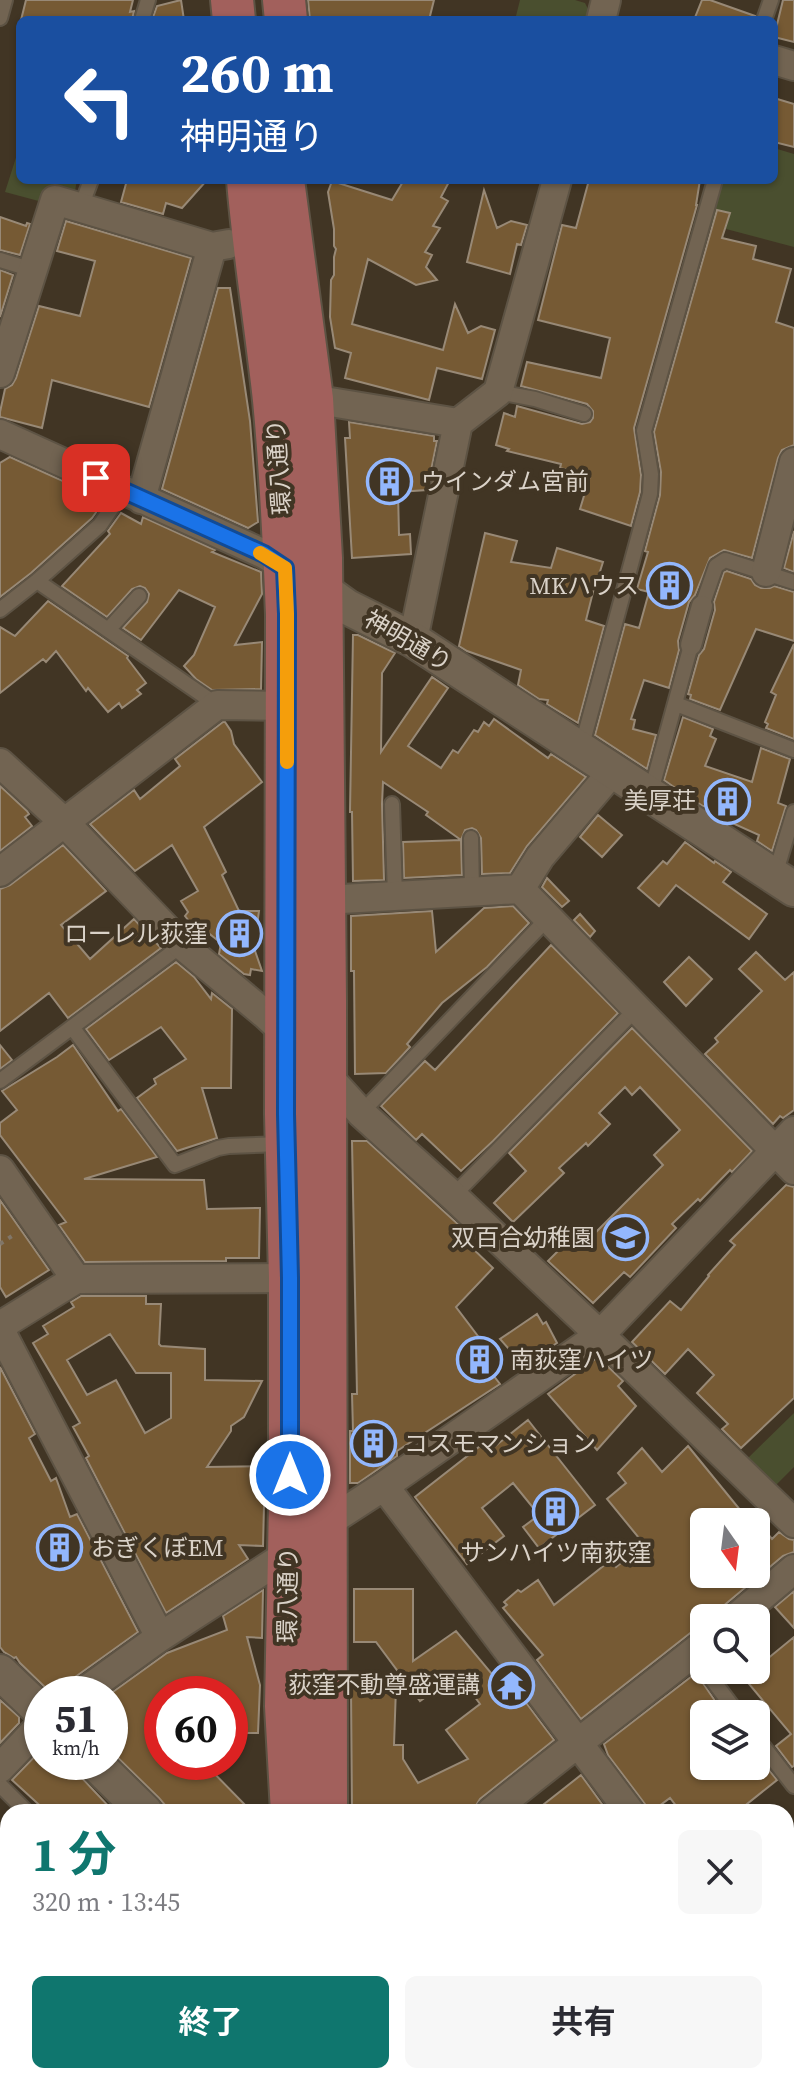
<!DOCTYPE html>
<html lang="ja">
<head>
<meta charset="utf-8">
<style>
  :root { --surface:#fff; --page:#f7f7f7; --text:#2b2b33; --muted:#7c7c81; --accent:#0f766e }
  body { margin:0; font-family:"Source Serif 4","Noto Sans JP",serif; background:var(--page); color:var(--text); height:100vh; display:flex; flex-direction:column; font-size:30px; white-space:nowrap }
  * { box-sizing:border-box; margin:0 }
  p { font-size:26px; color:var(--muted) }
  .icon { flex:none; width:44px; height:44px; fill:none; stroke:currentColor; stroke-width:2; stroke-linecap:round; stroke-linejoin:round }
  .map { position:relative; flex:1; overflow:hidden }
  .panel { position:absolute; left:0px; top:1804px; width:794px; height:280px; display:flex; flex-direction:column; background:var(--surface); border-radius:24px 24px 0 0; box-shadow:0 2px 6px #0004 }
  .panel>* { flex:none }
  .top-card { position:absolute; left:16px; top:16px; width:762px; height:168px; border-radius:12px; box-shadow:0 2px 6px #0004; background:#1a4fa0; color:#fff; overflow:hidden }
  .needle { width:52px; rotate:166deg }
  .buttons { position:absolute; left:690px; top:1508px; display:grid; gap:16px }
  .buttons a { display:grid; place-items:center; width:80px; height:80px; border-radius:12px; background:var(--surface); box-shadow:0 2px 6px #0004; font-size:40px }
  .speed { position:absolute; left:24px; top:1676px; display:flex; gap:16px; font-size:40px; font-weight:700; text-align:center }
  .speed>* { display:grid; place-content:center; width:104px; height:104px; border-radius:50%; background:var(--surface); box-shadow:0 2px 6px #0004; line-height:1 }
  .speed small { font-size:20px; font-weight:400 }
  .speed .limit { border:12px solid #d22; background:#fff; color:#111 }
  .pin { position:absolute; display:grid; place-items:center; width:68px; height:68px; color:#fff; margin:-34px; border-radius:16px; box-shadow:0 4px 12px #0006 }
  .me { position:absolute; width:88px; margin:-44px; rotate:0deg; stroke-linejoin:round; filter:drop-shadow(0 0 6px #0008) }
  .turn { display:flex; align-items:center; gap:28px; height:168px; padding:0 32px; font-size:36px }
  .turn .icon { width:104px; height:104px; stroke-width:2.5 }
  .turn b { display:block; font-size:56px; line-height:68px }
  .round { display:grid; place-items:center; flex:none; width:84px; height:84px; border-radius:12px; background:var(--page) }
  .overview { display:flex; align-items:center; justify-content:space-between; height:136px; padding:0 32px }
  h1 { font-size:48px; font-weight:700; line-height:60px; color:var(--accent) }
  .action { display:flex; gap:16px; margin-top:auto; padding:16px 32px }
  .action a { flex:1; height:92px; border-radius:12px; background:var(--accent); color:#fff; font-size:32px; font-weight:700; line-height:92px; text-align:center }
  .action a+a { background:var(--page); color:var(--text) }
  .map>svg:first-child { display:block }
</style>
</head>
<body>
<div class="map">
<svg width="794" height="2084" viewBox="0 0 794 2084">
  <rect width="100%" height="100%" fill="#413524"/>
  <path fill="#4a4f2f" d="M520,0H575L585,3L591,15L589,20H515Z
    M20,145V180H77L74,196L46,203L5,192Z
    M774,148L794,154V247L711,225L722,180H774Z
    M794,1413V1467L775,1486L748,1458Z"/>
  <path fill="#765a34" stroke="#988976" stroke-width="2" fill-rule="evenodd" d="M26,0H133L130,12L134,11L132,20H21Z
    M181,0L184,20H152L157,6Z
    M308,0H434L429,20H310Z
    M702,0H710L755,16L754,20H694Z
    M783,0H794V42L774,37Z
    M774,98L794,104V147L774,142Z
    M127,180H207L182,208L166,203L163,214L121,202Z
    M404,180H450L441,197L448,201L433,226L440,228L425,252L432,255L426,267L437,280L416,285L368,259L352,324L443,350L455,304L468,333L481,326L495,330L482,379L437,368L429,400L345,378L351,353L335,348L330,317L331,280L334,275V257L336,249L334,246V229L328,192L332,181L392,200Z
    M589,180H700L696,205H697L634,428L641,475L640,492L631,526L580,509L590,476L560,468L561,464L507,451L509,449L496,445L504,413L515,417L517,406L582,424L590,422L593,418V411L587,404L521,386L527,362L601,378L610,338L538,320L562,225L576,228Z
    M484,190L497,228L511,221L527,225L521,245L517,244L510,274L467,262Z
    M717,210L730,213L722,238L756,246L753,259L791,269L776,322L794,328V445L782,450L778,458L752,558L724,550L710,558L695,595L689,602L678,641L679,650L669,688L644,680L631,719L635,720L633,729L656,735L647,769L595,735L625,624L639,628L649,592L637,589L648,552L645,551L660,495L661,472L654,432Z
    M0,217L26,226L27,223L30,224L20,255L0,250Z
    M66,221L191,258L149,407L52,380L42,428L0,417V412L5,389L12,385L16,378L39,306L80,316L95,261L57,251Z
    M0,270L13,275L0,317Z
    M218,288H230L250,421L258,522L248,528L162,489Z
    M349,422L434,436V441H437L427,490L398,492L399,535L410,534L411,554L352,558L345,438H350Z
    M10,457L105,500L92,518L31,573L0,597V463Z
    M121,513L141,524L143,517L215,550L212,552L261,572L262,594L235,645L262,642L261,689L212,690L196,679L184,666L194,655L215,607L179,590L141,640L123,628L147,602L149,594L145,588L140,586L132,589L107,617L62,586L110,534L108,531Z
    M794,531V572L784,568Z
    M485,533L517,541L511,562L551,568L557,548L603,562L596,584H595L586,620L604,626L578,723L547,704L548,700L539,699L518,685L521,670L467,651L459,646Z
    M727,571L751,579L755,585L761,588H770L774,586L794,592V641L756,629L720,710L690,699L691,695L688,694L699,655L704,649L715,610L714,602L724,572Z
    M48,601L128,656L127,658L146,683L137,690L141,694L122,708L119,703L108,712L88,688L86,691L56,651L46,662L43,659L0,693V627L15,636Z
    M353,635H358L395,653L382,673L381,752L432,677L448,688L408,746L441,768L453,750L458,753L474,730L478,732L484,722L489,726L494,719L548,758L551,754L586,777L527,846L510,873L482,874L481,838L476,830L472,828L465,830L461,840L426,815L428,812L383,782L382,804L384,880L353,881L352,812H350Z
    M794,644V739L766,728L768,724L765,722L776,695L771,692Z
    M683,717L713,729L710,736L716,739L705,766L752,782L761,748L790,759L778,803L786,806L772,851L757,841L759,835L721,818L713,812L715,809L703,806L695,801L696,797L681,792L664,780Z
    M223,722H225L231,731L234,744L262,782L204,827L226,872L222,875L239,911H259L254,948L262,971L251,969L250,975L244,974L219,954L221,943L202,928L197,931L185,916L188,912L181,901L198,891L172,845L135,871L90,824L134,790L140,799L180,766L175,759Z
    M0,786L27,811L29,814L25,817L32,826L0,851Z
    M598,815L622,835L602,857L580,837Z
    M461,840L462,875L404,878L403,842Z
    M685,842L714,863L715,861L731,872L723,882L767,914L749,939L676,885L659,906L638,888L663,861L667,864Z
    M63,845L106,891L61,925L90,959L134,919L161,948L68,1018L49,993L0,1031V889L10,885Z
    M547,878L569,901L562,907L542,887Z
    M513,906L529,923L487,967L442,1003L407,1044L410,1047L386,1073L355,1074L354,971H351V916L432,911L436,952L484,908Z
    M580,914L595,931L590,937L574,920Z
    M551,945L618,1013L493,1141L461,1171L422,1134L416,1140L381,1106L425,1061L435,1070Z
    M756,952L785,980L794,972V1110L783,1118L780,1116L773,1124L705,1054L718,1042L715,1038L762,991L739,969Z
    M689,957L712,979L686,1006L664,982Z
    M176,962L194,977L211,999L212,993L232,1009L231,1088H202L217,1138L177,1151L137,1098L156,1084L154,1079L186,1059L161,1027L109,1060L86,1029Z
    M632,1028L752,1151L732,1172L730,1170L700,1201L698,1199L672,1224L676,1228L630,1277L624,1272L593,1303L548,1261L584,1225L594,1234L663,1165L654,1155L680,1130L640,1087L632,1095L625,1087L599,1113L610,1124L588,1146L586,1143L559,1168L564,1173L513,1222L494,1203L526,1171L509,1153Z
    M0,1045L12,1060L0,1069Z
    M73,1045L118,1111L121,1109L157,1157L84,1179L204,1180L207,1209L260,1208L259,1258H226V1261L85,1262L59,1225L66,1222L0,1135V1123L17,1110L2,1091L57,1057Z
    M352,1141H367L473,1238L468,1244L493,1268L456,1307L490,1352L495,1360L486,1366L500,1384L397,1451V1456L358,1483H350V1431H353L352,1394H357Z
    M786,1185L794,1187V1398L741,1448L722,1429L728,1424L697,1393L714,1375L688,1349L665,1374L632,1342L670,1301L681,1310L709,1276L708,1275L735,1245L730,1241Z
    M0,1200L49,1270L6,1297L0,1287Z
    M81,1296H146V1304H161L159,1344L161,1346L205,1349V1380L262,1381L244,1417L231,1426V1431L207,1467L265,1466L263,1546L239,1545L248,1559L166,1613L86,1458L89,1456L73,1427L80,1423L33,1343L48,1334L43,1326L74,1307L71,1302ZM110,1334L136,1373H171V1418L145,1433L116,1380L87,1395L67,1360Z
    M537,1314L543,1324L546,1322L557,1343L523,1365L500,1339Z
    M598,1357L623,1381L618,1386L636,1406L597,1450L548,1394Z
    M0,1367L35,1434L29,1438L51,1481L56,1478L70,1517L77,1514L138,1632L71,1680L66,1686L64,1694H52L20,1663L16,1657L14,1658L4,1652L0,1647Z
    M528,1420L595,1505L539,1548L523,1527L539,1515L513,1483L482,1508L504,1536L467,1564L415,1497L484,1443L490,1450Z
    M688,1446L750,1522H704V1574H756V1520L772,1539L779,1532L789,1539L794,1540V1552L783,1556L709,1618H704V1627L693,1631L581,1719L537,1660L543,1655L503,1608L507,1605L504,1602L518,1590L521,1592L538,1580L554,1605L611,1560L616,1567L644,1544L607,1499L626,1483L618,1473L642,1448L662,1472Z
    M354,1589H413V1661L456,1631L501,1685L509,1680L554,1740L480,1799L475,1807L464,1812H352L351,1688L396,1687L394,1745H403V1759L418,1783L468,1759L446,1730L480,1704L458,1674L420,1701L376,1642H354Z
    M263,1590L262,1638L247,1637L260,1685L258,1733H230V1694H162V1762H203L252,1812H171L159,1798L110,1750V1694L167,1653L227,1630L223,1616Z
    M794,1591V1628L775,1607Z
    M794,1637V1766L792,1767L776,1746L791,1734L744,1678Z
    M696,1673L724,1714H704V1766H756V1763L760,1759L777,1780L737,1812H681L670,1798L651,1812L608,1755L604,1744Z
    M0,1700L19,1717V1723L0,1743Z
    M42,1749V1762H71L80,1776L114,1812H47L12,1780Z
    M581,1775L602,1804L592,1812H534Z"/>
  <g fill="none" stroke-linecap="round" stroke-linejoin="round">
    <defs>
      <path id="service" d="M0,18L5,0
        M142,20L148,0
        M764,20L771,0
        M81,207L91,180
        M0,260L33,270
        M498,392L535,399L584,414
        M37,581L217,705
        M702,606L716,566L725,560L794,582
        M0,610L37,581L100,525L124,490
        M108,630L139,596
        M676,704L794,750
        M581,749L650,494L651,474L644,431L715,180
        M650,795L691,645
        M392,804L395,896
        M471,838L472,891
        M775,875L794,812
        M72,1027L175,1165L218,1148L229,1146L283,1144
        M0,1081L182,945
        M361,1113L548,918
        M453,1196L637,1008
        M705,1670L738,1714
        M756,1737L794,1786
        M0,1785L27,1812
        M0,2047L8,2040"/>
      <path id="pedestrian" d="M691,645L702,606"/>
      <path id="minor" d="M601,20L606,0
        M774,60L794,66
        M0,373L55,200L212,247
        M312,399L458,423
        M0,434L264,554L296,574
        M141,499L212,247L229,244
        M766,572L794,462
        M413,640L458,423L498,392L557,180
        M0,763L64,822L182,945L266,1015L293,1040
        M0,872L217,705L287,706
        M520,889L540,857L613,771
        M324,900L520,889L794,1170
        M322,1070L361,1113L453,1196L600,1335L794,1523
        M0,1170L76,1279
        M0,1326L76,1279L290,1278
        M0,1330L160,1637
        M384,1486L630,1812
        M324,1525L384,1486L600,1335L794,1131
        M736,1618L794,1569
        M81,1694L160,1637L288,1554
        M0,1768L42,1724
        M491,1812C561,1755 633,1701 704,1644
        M786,1876L794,1872
        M786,2016L794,2026
        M556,2076L561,2084
        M172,2084L181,2076
        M779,2084L794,2073"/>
      <path id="tertiary" d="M322,589L347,607L413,640L794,889
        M0,1672L42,1712
        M94,1762L145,1812"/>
      <path id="primary" d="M232,0L234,20
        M284,0L286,20
        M248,180C254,254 266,326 274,400C281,471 284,543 287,614L286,1114L290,1278V1503L286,1706L292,1812
        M283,180L312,399L321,558L325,1001L326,1812
        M341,2076L343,2084
        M373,2076L375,2084"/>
    </defs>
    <use href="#service" stroke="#5d5344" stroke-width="18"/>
    <use href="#pedestrian" stroke="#5d5344" stroke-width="24"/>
    <use href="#minor" stroke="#5d5344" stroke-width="32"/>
    <use href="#tertiary" stroke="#5d5344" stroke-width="38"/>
    <use href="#primary" stroke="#5d5344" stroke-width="46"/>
    <path stroke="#817668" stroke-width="4" stroke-dasharray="4 6" stroke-linecap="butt" d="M0,1244L15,1234"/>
    <use href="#service" stroke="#726452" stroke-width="14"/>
    <use href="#pedestrian" stroke="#726452" stroke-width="20"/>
    <use href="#minor" stroke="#726452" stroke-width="28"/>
    <use href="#tertiary" stroke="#726452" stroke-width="34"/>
    <use href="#primary" stroke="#a2605c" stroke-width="42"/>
  </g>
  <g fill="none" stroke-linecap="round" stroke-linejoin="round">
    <defs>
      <path id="route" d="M96,478L264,554L285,568L287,614L286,1114L290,1278V1475"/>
    </defs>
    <use href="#route" stroke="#114b97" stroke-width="20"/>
    <use href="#route" stroke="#1a73e8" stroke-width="14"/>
    <path stroke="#f59e0b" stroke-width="14" d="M260,553L285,568L287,614V762"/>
  </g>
  <defs>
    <symbol id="building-ring" viewBox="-11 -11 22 22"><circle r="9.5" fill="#413524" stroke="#93b7fd" stroke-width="1.5"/><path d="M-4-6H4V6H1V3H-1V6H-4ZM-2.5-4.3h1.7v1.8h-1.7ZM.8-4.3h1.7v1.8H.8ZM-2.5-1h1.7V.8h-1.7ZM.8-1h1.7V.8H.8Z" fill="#93b7fd"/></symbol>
    <symbol id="school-ring" viewBox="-11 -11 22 22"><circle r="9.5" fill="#413524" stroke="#93b7fd" stroke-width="1.5"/><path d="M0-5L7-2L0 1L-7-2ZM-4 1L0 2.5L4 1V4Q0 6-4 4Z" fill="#93b7fd"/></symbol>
    <symbol id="temple-ring" viewBox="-11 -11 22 22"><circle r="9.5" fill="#413524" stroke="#93b7fd" stroke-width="1.5"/><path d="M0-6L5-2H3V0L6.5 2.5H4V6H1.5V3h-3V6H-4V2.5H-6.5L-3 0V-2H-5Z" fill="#93b7fd"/></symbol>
  </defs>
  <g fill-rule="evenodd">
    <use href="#building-ring" x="364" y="456" width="51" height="51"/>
    <use href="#building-ring" x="644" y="560" width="51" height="51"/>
    <use href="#building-ring" x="702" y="776" width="51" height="51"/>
    <use href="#building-ring" x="214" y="908" width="51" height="51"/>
    <use href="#school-ring" x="600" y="1212" width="51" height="51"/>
    <use href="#building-ring" x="454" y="1334" width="51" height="51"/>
    <use href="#building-ring" x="348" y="1418" width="51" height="51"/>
    <use href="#building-ring" x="530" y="1486" width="51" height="51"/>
    <use href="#building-ring" x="34" y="1522" width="51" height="51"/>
    <use href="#temple-ring" x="486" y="1660" width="51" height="51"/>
  </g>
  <g text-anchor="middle" stroke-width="8" stroke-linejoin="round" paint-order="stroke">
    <g font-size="24" fill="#dad2c8" stroke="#413524">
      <text transform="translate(279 467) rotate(-94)" y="8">環八通り</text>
      <text transform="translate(408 641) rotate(30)" y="8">神明通り</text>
      <text transform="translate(288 1595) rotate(-89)" y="8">環八通り</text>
    </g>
    <g font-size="24" fill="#dad2c8" stroke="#413524" text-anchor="end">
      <text x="421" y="490" text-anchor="start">ウインダム宮前</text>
      <text x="639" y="594">MKハウス</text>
      <text x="696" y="809">美厚荘</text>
      <text x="208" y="942">ローレル荻窪</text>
      <text x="595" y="1246">双百合幼稚園</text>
      <text x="510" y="1368" text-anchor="start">南荻窪ハイツ</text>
      <text x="404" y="1452" text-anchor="start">コスモマンション</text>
      <text x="91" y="1556" text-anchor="start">おぎくぼEM</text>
      <text x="556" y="1561" text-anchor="middle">サンハイツ南荻窪</text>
      <text x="480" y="1693">荻窪不動尊盛運講</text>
    </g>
  </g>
</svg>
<div class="buttons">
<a><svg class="needle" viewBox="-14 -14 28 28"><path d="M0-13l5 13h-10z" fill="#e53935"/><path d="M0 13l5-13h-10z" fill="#7c7c81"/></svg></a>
<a><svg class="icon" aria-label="search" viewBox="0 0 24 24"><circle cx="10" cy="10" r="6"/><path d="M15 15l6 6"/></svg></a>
<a><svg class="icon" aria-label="layers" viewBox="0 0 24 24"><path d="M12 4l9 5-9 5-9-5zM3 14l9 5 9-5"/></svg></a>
</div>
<div class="speed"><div>51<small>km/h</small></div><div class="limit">60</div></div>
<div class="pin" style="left:96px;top:478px;background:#d93025"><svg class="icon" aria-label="arrive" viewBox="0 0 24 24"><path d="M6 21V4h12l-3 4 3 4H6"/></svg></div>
<svg class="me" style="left:290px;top:1475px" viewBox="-20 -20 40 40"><circle r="17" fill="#1a73e8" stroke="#fff" stroke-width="3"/><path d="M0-11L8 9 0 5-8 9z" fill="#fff"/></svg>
<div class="top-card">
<div class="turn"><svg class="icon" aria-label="left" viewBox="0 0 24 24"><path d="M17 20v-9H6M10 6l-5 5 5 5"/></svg><div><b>260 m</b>神明通り</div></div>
</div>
<section class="panel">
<div class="overview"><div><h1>1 分</h1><p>320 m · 13:45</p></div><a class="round"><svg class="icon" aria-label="close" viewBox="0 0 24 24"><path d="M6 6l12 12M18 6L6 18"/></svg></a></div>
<div class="action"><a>終了</a><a>共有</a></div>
</section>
</div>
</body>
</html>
